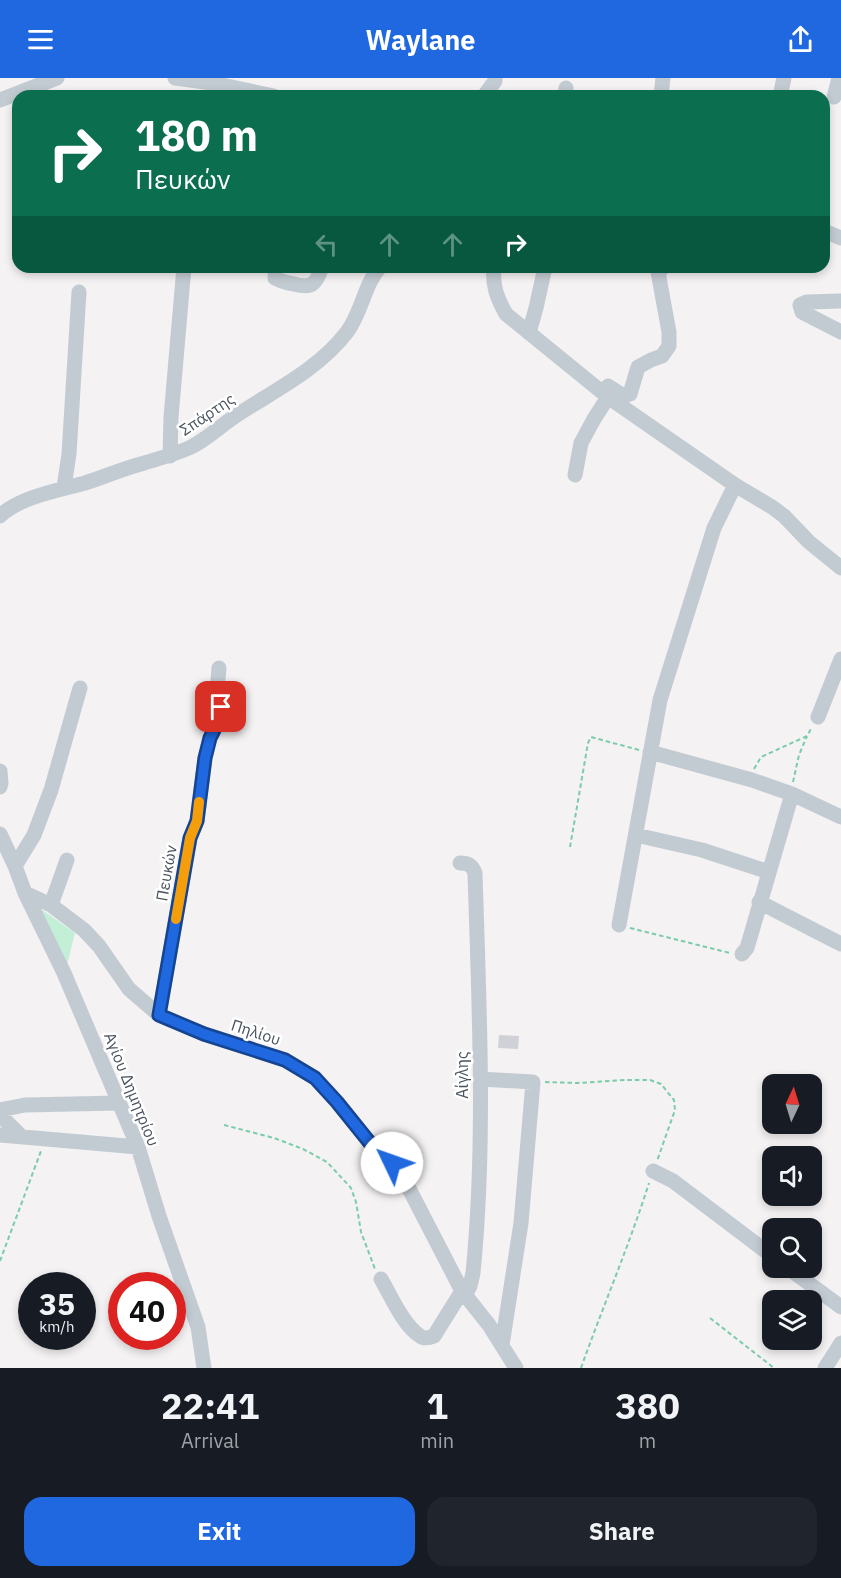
<!DOCTYPE html>
<html lang="en">
<head>
<meta charset="utf-8">
<style>
  :root { --surface:#171b24; --page:#20242c; --text:#f1f3f6; --muted:#9ea1a6; --accent:#1f68e0 }
  body { margin:0; font-family:"IBM Plex Sans",sans-serif; background:var(--page); color:var(--text); height:100vh; display:flex; flex-direction:column; font-size:22px; white-space:nowrap }
  * { box-sizing:border-box; margin:0 }
  p { font-size:20px; color:var(--muted) }
  .icon { flex:none; width:33px; height:33px; fill:none; stroke:currentColor; stroke-width:2; stroke-linecap:round; stroke-linejoin:round }
  .map { position:relative; height:1290px; overflow:hidden }
  .sheet { display:flex; flex-direction:column; background:var(--surface); flex:1 }
  .sheet>* { flex:none }
  .top-card { position:absolute; left:12px; top:12px; width:818px; height:183px; border-radius:18px; box-shadow:0 3px 9px #0003; background:#0b6e4f; color:#fff; overflow:hidden }
  .needle { width:39px; rotate:4deg }
  .controls { position:absolute; left:762px; top:996px; display:grid; gap:12px }
  .controls a { display:grid; place-items:center; width:60px; height:60px; border-radius:12px; background:var(--surface); box-shadow:0 3px 9px #0003; font-size:30px }
  .speed { position:absolute; left:18px; top:1194px; display:flex; gap:12px; font-size:30px; font-weight:700; text-align:center }
  .speed>* { display:grid; place-content:center; width:78px; height:78px; border-radius:50%; background:var(--surface); box-shadow:0 3px 9px #0003; line-height:1 }
  .speed small { font-size:15px; font-weight:400 }
  .speed .limit { border:9px solid #d22; background:#fff; color:#111 }
  .pin { position:absolute; display:grid; place-items:center; width:51px; height:51px; color:#fff; margin:-26px; border-radius:12px; box-shadow:0 3px 9px #0006 }
  .me { position:absolute; width:66px; margin:-33px; rotate:312deg; stroke-linejoin:round; filter:drop-shadow(0 0 4px #0008) }
  .turn { display:flex; align-items:center; gap:21px; height:126px; padding:0 24px; font-size:27px }
  .turn .icon { width:78px; height:78px; stroke-width:2.5 }
  .turn b { display:block; font-size:42px; line-height:51px }
  .lanes { display:flex; align-items:center; height:57px; padding:0 24px; background:#0003; justify-content:center; gap:30px; direction:ltr }
  .lanes .off { opacity:.35 }
  .eta { display:flex; justify-content:space-evenly; align-items:center; height:102px; text-align:center }
  .eta b { font-size:36px; font-weight:700; line-height:42px }
  .action { display:flex; gap:12px; margin-top:auto; padding:12px 24px }
  .action a { flex:1; height:69px; border-radius:18px; background:var(--accent); color:#fff; font-size:24px; font-weight:700; line-height:69px; text-align:center }
  .action a+a { background:var(--page); color:var(--text) }
  header { display:flex; justify-content:space-between; align-items:center; height:78px; padding:0 24px; background:var(--accent); color:#fff; font-size:27px; font-weight:700 }
  .map>svg:first-child { display:block }
</style>
</head>
<body>
<header><svg class="icon" aria-label="menu" viewBox="0 0 24 24"><path d="M4 6h16M4 12h16M4 18h16"/></svg>Waylane<svg class="icon" aria-label="share" viewBox="0 0 24 24"><path d="M12 15V3M7 8l5-5 5 5M5 13v7h14v-7"/></svg></header>
<div class="map">
<svg width="841" height="1290" viewBox="0 0 841 1290">
  <rect width="100%" height="100%" fill="#f4f2f2"/>
  <path fill="#c3efd6" d="M38,829L75,855L67,887Z"/>
  <path fill="#cfd1d6" d="M499,957L519,958L518,971L498,970Z"/>
  <g fill="none" stroke-linecap="round" stroke-linejoin="round">
    <path stroke="#7bcca9" stroke-width="2" stroke-dasharray="4.5 3" stroke-linecap="butt" d="M754,691L761,679L807,658L812,649
      M793,704L799,677L807,658
      M570,769L588,665L591,659L639,672
      M630,850L730,875
      M545,1004L577,1005L625,1002H650L661,1006L674,1022L675,1032L657,1083
      M224,1047L274,1060L303,1071L327,1084L351,1110L356,1124L361,1154L375,1191
      M0,1183L41,1073
      M710,1240L774,1290
      M581,1290C603,1228 629,1168 649,1105"/>
    <path stroke="#c3cbd2" stroke-width="15" d="M175,0L212,5L274,18
      M484,18L495,3V0
      M565,18L566,10
      M661,18L663,0
      M780,18L784,0
      M834,19L839,0
      M0,22L57,0
      M824,153L841,160
      M276,189L275,200C281,203 287,205 294,206C312,211 316,206 322,189
      M494,189C492,207 497,220 506,236L608,319L735,407L772,429L784,438L809,464L841,490
      M841,223L807,224L800,227L802,234L841,254
      M529,255L536,230L545,189
      M608,308L624,318L630,316L638,289L651,282L662,278L669,268V254L658,194L664,189
      M170,378L171,339L184,189
      M575,397L581,365L594,341L608,319
      M64,409L69,376L79,214
      M0,438C19,419 60,412 85,405C104,399 122,391 141,386C157,381 173,377 189,370C205,363 219,349 234,339C273,313 318,292 347,254C362,234 364,207 380,189
      M818,639L841,581
      M650,674L752,702L792,716L841,739
      M0,693L1,705L0,709
      M0,756L15,788L25,815L64,895L138,1069L159,1138L198,1249L204,1290
      M636,757L702,772L769,794
      M460,785C468,785 472,787 475,795C479,928 486,1062 473,1195L470,1208L465,1218
      M15,788L34,757L51,712L80,610
      M25,815L51,827L84,852L99,868L129,911L159,937L204,956L285,982L315,1000L337,1024L370,1065L392,1085L403,1099L462,1213L489,1247L516,1290
      M759,824L841,866
      M51,827L67,782
      M619,847L660,622L714,450L735,407
      M742,876L747,870L792,716
      M159,937L190,760L197,743L205,680L210,660L220,640L221,629L217,613L219,590
      M480,1001L533,1004L521,1145L502,1267
      M0,1032L25,1027L119,1025
      M0,1037L22,1059
      M0,1057L138,1069
      M653,1093L673,1103L772,1178
      M788,1190L841,1229
      M381,1201C391,1218 403,1247 420,1258C424,1261 429,1260 434,1258L462,1213
      M825,1290L841,1265"/>
  </g>
  <g fill="none" stroke-linecap="round" stroke-linejoin="round">
    <defs>
      <path id="route" d="M221,629L220,640L210,660L205,680L197,743L190,760L159,937L204,956L285,982L315,1000L337,1024L370,1065L392,1085"/>
    </defs>
    <use href="#route" stroke="#144492" stroke-width="15"/>
    <use href="#route" stroke="#1f68e0" stroke-width="10"/>
    <path stroke="#f59e0b" stroke-width="10" d="M176,841L190,760L197,743L199,724"/>
  </g>
  <g text-anchor="middle" stroke-width="5" stroke-linejoin="round" paint-order="stroke">
    <g font-size="16" fill="#4a545f" stroke="#fff">
      <text transform="translate(207 336) rotate(-34)" y="6">Σπάρτης</text>
      <text transform="translate(166 795) rotate(-80)" y="6">Πευκών</text>
      <text transform="translate(256 954) rotate(18)" y="6">Πηλίου</text>
      <text transform="translate(462 997) rotate(-90)" y="6">Αίγλης</text>
      <text transform="translate(132 1011) rotate(68)" y="6">Αγίου Δημητρίου</text>
    </g>
  </g>
</svg>
<div class="controls">
<a><svg class="needle" viewBox="-14 -14 28 28"><path d="M0-13l5 13h-10z" fill="#e53935"/><path d="M0 13l5-13h-10z" fill="#9ea1a6"/></svg></a>
<a><svg class="icon" aria-label="sound" viewBox="0 0 24 24"><path d="M4 9h4l5-4v14l-5-4H4zM17 9q2 3 0 6"/></svg></a>
<a><svg class="icon" aria-label="search" viewBox="0 0 24 24"><circle cx="10" cy="10" r="6"/><path d="M15 15l6 6"/></svg></a>
<a><svg class="icon" aria-label="layers" viewBox="0 0 24 24"><path d="M12 4l9 5-9 5-9-5zM3 14l9 5 9-5"/></svg></a>
</div>
<div class="speed"><div>35<small>km/h</small></div><div class="limit">40</div></div>
<div class="pin" style="left:221px;top:629px;background:#d93025"><svg class="icon" aria-label="arrive" viewBox="0 0 24 24"><path d="M6 21V4h12l-3 4 3 4H6"/></svg></div>
<svg class="me" style="left:392px;top:1085px" viewBox="-20 -20 40 40"><circle r="19" fill="#fff"/><path d="M0-13L10 11 0 6-10 11z" fill="#1f68e0"/></svg>
<div class="top-card">
<div class="turn"><svg class="icon" aria-label="right" viewBox="0 0 24 24"><path d="M7 20v-9h11M14 6l5 5-5 5"/></svg><div><b>180 m</b>Πευκών</div></div>
<div class="lanes"><svg class="icon off" aria-label="left" viewBox="0 0 24 24"><path d="M17 20v-9H6M10 6l-5 5 5 5"/></svg><svg class="icon off" aria-label="ahead" viewBox="0 0 24 24"><path d="M12 20V5M6 11l6-6 6 6"/></svg><svg class="icon off" aria-label="ahead" viewBox="0 0 24 24"><path d="M12 20V5M6 11l6-6 6 6"/></svg><svg class="icon" aria-label="right" viewBox="0 0 24 24"><path d="M7 20v-9h11M14 6l5 5-5 5"/></svg></div>
</div>
</div>
<section class="sheet">
<div class="eta">
<div><b>22:41</b><p>Arrival</p></div>
<div><b>1</b><p>min</p></div>
<div><b>380</b><p>m</p></div>
</div>
<div class="action"><a>Exit</a><a>Share</a></div>
</section>
</body>
</html>
